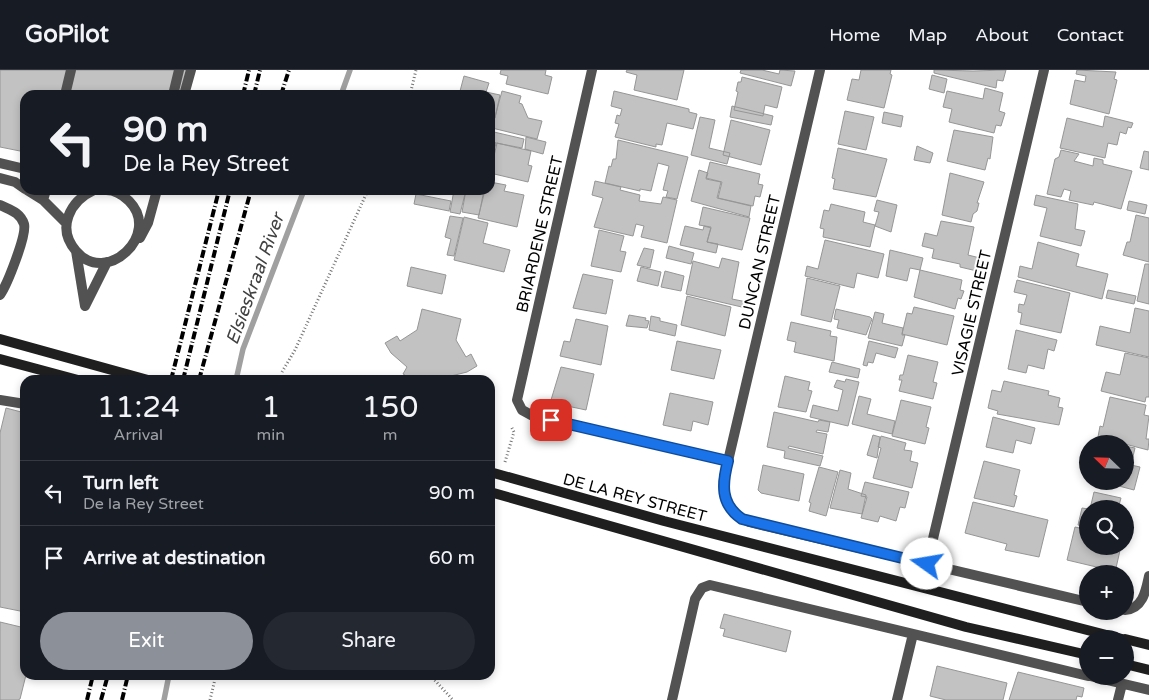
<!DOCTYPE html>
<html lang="en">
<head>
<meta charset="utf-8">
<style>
  :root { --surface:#171b24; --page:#242831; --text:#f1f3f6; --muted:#9ea1a6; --line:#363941; --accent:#8c9099 }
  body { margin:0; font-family:"Varela Round",sans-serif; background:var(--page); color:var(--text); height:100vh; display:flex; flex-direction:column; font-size:19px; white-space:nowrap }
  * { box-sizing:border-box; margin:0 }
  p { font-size:16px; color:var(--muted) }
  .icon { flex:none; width:28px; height:28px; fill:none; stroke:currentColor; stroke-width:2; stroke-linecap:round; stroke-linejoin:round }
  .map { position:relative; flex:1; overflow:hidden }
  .panel { position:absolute; left:20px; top:305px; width:475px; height:305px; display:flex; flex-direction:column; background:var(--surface); border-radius:15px; box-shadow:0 2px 8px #0003 }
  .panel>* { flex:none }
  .guide { position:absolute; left:20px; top:20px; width:475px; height:105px; border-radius:15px; box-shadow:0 2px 8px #0003; background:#171b24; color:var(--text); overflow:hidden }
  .needle { width:32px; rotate:293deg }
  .tools { position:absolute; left:1079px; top:365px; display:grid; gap:10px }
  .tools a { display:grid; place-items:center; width:55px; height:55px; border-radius:50%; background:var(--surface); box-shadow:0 2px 8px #0003; font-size:25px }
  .pin { position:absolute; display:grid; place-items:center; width:42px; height:42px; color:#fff; margin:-21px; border-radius:10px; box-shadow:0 2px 8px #0006 }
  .me { position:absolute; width:55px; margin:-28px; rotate:283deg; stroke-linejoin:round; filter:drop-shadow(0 0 4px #0008) }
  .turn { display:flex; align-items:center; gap:18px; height:105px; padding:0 20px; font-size:22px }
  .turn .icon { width:65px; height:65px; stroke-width:2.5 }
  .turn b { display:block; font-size:35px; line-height:42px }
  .eta { display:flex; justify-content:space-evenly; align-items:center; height:85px; text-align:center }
  .eta b { font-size:30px; font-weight:600; line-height:35px }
  .primary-button { display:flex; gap:10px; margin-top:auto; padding:10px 20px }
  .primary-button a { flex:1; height:58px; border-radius:30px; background:var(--accent); color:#fff; font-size:20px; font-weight:600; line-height:58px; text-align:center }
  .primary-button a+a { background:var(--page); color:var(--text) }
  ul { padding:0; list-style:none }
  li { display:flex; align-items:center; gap:15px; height:65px; padding:0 20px; border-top:1px solid var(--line) }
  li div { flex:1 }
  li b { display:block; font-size:19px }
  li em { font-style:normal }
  header { display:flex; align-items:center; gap:30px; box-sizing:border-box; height:70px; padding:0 25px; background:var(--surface); border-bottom:1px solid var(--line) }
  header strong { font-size:24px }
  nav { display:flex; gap:28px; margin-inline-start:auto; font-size:18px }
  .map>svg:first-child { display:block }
</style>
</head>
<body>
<header>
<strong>GoPilot</strong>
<nav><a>Home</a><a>Map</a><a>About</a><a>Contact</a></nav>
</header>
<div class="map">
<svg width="1149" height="630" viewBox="0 0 1149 630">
  <rect width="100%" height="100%" fill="#fff"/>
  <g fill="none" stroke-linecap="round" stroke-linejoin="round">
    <path stroke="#a0a0a0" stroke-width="5.5" d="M341,25L350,0
      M236,310L243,279L304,120
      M164,630L169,605"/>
  </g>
  <path fill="#c2c2c2" stroke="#969696" d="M0,0H187L180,25H25V82L0,77Z
    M501,0H546L545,5L552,7L548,24L506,14L508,6L500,4Z
    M627,0H684L677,30L634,20L637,5L626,2Z
    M741,0H762L779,4L780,0L795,1L791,16L740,3Z
    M861,0H891L890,4L892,5L884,38L847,30L852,9L859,10Z
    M934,0L973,1L1006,0L1003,11L997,10L996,18L934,3Z
    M1077,0L1116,2L1114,9L1117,10L1109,44L1070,34L1075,10L1085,12L1086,6L1076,4Z
    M932,5L947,9L944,23L929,19Z
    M464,6L489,13L485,25H459Z
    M742,7L782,17L777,38L765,35L763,46L734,40L738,22L736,21L738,12H741Z
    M985,18L1003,23L999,41L1005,43L1001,56L996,55L994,63L949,52L952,39L943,37L947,21L983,29Z
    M502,21L521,26L519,33L522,34L528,48L542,51L537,69L492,58Z
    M614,21L689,39V42L697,44L693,59L667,53L662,75L656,74V77L615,67L619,54L615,53L617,45L620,46L622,39L611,36Z
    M486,22L500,25L495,48L490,46V25H485Z
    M732,36L773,46L771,55L730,47Z
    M845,41L874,47L866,80L838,74Z
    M884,42L903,46L901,57L882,53Z
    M1105,46L1133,53L1131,58L1128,57L1126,64L1120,62L1117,75L1108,73L1105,88L1060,78L1067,48L1103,57Z
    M700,47L715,50L709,78L730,83L727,94L691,85Z
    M731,50L770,60L761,95L723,85Z
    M954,60L993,67L990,89L988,88L985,100L947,91Z
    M490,61L493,62L491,72L496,73L493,86L490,85Z
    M494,62L524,69L522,78L491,72Z
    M526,67L546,72L543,84L525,79Z
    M618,70L688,87L677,129L666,127L668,121L663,120L669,96L658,93L651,121L640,119V121L605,113L609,96L611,97L613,89H616Z
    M497,73L531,81L528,95L532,96L528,112L490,103Z
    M917,76L933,83L930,93L914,90Z
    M838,78L887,89L876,127L833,119L835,109L832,108Z
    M1061,80L1079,84L1074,91L1093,96L1094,88L1103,90V94L1132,101L1121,139L1094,132L1093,135L1069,130L1071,121L1064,119L1061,127L1047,124L1055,89L1059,87Z
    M1144,81L1149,82V100L1140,98Z
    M710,92L760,104L758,114L763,115L760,127L755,126L753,136L718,128L722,112L706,108Z
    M699,100L708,103L706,109L721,112L717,128L751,136L749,147L691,131Z
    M950,103L984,112L977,133H979L977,141L973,144L971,152L942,145Z
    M595,111L621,117L620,120L640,125L639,131L661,134L663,127L677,130L667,173L641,167L644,156L636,154L633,166L594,157L603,128L592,125Z
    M490,112L506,115L504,121L524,125L517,157L478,148L485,120H490Z
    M454,120H466L460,144L450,142Z
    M466,120H484L479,145L462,142Z
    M416,124L451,131L449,141L414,134Z
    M1036,125L1078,134L1075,159L1085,161L1081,176L1040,166L1047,138L1034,135Z
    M877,130L897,135L891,162L875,156L879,142L874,141Z
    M1129,131L1147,135L1145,144L1127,140Z
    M831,134L865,142L863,152L875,155L870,177L823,167L824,159L820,158L824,140L829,141Z
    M703,137L750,148L742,180L707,172L711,157L699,155Z
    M1136,145L1149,148V192L1123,185L1127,172H1130Z
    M450,146L463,148L454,186L447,185L451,169L445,167Z
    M464,147L488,153L483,173L510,180L504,202L454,190Z
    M941,151L974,157L968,185L980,188L977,201L960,197V194L932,188L934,179L922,176L925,163L937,166Z
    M685,156L703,160L704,156L711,158L707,172L718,174L716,183L680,175Z
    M599,160L624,166L620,181L626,182L621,202L591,196Z
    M825,170L884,184L878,208L857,203L854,218L805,206L807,196L818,199Z
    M1038,172L1079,184L1076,196L1108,204L1102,229L1018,207L1020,196L1032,199Z
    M669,176L694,183L691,194L666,188Z
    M644,178L654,180L650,198L637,195Z
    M890,180L923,188L920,200L910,198L907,211L886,206Z
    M722,188L739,192L732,229L747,232L746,238L686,224L693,191L719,198Z
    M1145,194H1149V234L1137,231Z
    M411,197L446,205L442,224L407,216Z
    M641,197L661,202L658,216L637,211Z
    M920,200L962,210L960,220L964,221L961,229L958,228L955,239L914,227Z
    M665,201L684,206L681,221L661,217Z
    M583,204L613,210L606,244L573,238Z
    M807,208L840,216L831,252L801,245Z
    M1017,210L1070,223L1061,263L1020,254L1022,243L1018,242L1019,234L1024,235L1027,225L1014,222Z
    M1108,220L1136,226L1134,234L1106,228Z
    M687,226L731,237L725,266L681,255Z
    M914,237L954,246L947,275L902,264L907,243L912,244Z
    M1135,238L1149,241V287L1096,275L1100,256L1130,263Z
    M422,239L461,249L456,270L466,287L471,284L477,296L467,302L447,307V310H404L405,305L403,304L407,297L391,283L385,273L397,266L400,271L417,260Z
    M836,239L870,247L872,249L866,265L837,258L839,250L834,249Z
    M875,242L884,244L882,253L903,258L902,265H905L902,276L868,268Z
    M629,245L646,248L645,250L649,251L647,258L626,256Z
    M651,246L660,248V251L677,255L675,266L649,260Z
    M576,249L608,256L601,295L560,286L564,271L570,272Z
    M791,252L831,261L830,266L837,267L834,291L794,282L796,272L787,270Z
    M1016,260L1057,270L1054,281L1048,279L1044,299L1028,295L1026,303L1008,299Z
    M677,271L721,280L714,309L671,300Z
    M869,271L898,278L895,288L876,283L873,293L868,292L867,296L863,295Z
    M1125,283L1149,288V327H1146L1145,332L1101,321L1106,302L1120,305Z
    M908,285L938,292L933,312L937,313L933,329L899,321L902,310H899L900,305H903Z
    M832,292L860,299L858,308L829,302Z
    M561,297L594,304L586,340L553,333L551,330Z
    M785,306L810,312L808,320L812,321L806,342L778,337Z
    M846,309L859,312L848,356L810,347L813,335L838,341L843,320L834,317L837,310L845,312Z
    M1004,311L1049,321L1048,325L1060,328L1058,337L1063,338L1059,355L997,344L998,341L988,338L992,320L1001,322Z
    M670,323L713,332L708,355L693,351L691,361L663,355Z
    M859,326L871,329L867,344L895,351L892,364L852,354Z
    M1110,327L1146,335L1144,345L1149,346L1146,369H1149L1148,380L1098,367L1100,356L1103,357Z
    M901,330L931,337L926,357L929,358L925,374L892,366Z
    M6,338L25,343V542L0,537V363Z
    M774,342L818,352L819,350L830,352L828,362L817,360L816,362L827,364L823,384L789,376L788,378L823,386L820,396L784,388L785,381L767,377Z
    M993,347L1035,358L1031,374L1016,370L1013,383L986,377Z
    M873,365L880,367L877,388L867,385Z
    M881,366L906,373L904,380L912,381L910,391L918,393L912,418L873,408L881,378L878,377Z
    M1125,376L1135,378L1131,395L1140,397L1134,420L1100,411H1125Z
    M984,391L1020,400L1014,425L1017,426L1014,437L974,428Z
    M763,395L804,404L799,431L761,423L758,420Z
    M819,397L838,402L826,446L809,441L811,433L809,432Z
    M840,400L851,403L848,419L866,425L862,444L830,438Z
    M865,412L909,422L905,438L900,437L896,451L880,446L878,452L861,448L867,427L861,426Z
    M1094,422L1121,428L1118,439H1090Z
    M973,432L1048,450L1039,487L1005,480L1007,474L965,463Z
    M1082,438L1088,439V457L1078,455Z
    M1075,457L1088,460V476H1121L1116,498L1106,496L1105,499L1067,490Z
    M724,544L791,561L786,582L723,566L725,559L720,558Z
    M0,552L25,558L26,605L20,629L18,630H0Z
    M937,596L1007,613L1003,630H946L930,626Z
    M1018,602L1084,618L1082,627L1077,626L1076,630H1009Z"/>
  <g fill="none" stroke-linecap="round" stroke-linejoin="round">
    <path stroke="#747474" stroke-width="3" stroke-dasharray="1 2.5" stroke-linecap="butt" d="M410,25L416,0
      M282,302L295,280L368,120
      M505,392L514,362L511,356
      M430,605L453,630
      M210,630L216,605"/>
    <path stroke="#525252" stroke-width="10" d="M65,25L71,0
      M173,25L179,0
      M184,25L191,0
      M0,93L25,99
      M0,108L15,112L25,119
      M27,120L43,130L66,153
      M94,120C70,131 56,158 76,181C106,217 162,164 129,131C123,125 116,120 106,120
      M43,130L46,120
      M0,135C10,140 20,142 24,154C27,165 7,215 0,225
      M140,168L148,153L157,120
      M76,181L85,236
      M85,236L107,192
      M0,330L25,334"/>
    <path stroke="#525252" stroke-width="10" d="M592,0L517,330L522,340L533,346L728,391
      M820,0L724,408C722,429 730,444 749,452L1088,532
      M927,494L1044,0
      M1125,540C1143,539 1146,520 1149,506
      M1090,606L1149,620
      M672,630L695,529L702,518L710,515L1088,606
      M897,630L913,564
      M1118,630L1122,614"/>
    <path stroke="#1f1f1f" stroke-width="10" d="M0,269L148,310
      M0,289L78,310
      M490,402L664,451L1122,569
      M490,422L966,557L1088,585
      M1125,569L1149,575
      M1125,594L1149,600"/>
    <path stroke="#000" stroke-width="4" stroke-dasharray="8 2.5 1 2.5" stroke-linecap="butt" d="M243,25L249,0
      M254,25L260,0
      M281,25L289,0
      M171,310L219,120
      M183,310L230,120
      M199,310L251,120
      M87,630L93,605
      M101,630L108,605
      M122,630L128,605"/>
  </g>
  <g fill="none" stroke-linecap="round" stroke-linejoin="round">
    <defs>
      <path id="route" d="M551,350L728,391C722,414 720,434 742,449L927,494"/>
    </defs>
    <use href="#route" stroke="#114b97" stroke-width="12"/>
    <use href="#route" stroke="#1a73e8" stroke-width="9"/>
  </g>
  <g text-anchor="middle" stroke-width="4" stroke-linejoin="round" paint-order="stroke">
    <g font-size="16" fill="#000" stroke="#fff">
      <text transform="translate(539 164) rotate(-77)" y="6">BRIARDENE STREET</text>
      <text transform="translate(759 192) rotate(-77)" y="6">DUNCAN STREET</text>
      <text transform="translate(971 243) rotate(-77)" y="6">VISAGIE STREET</text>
      <text transform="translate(635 427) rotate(15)" y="6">DE LA REY STREET</text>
    </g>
    <g font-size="18" font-style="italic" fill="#414141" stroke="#fff">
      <text transform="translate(255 209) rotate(-70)" y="6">Elsieskraal River</text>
    </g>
  </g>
</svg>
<div class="tools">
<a><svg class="needle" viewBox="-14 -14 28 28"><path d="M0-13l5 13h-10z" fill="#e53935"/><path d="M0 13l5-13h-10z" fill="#9ea1a6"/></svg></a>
<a><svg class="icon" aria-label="search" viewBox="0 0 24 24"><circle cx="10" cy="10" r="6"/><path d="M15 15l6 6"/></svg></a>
<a>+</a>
<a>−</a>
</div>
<div class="pin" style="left:551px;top:350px;background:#d93025"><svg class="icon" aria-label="arrive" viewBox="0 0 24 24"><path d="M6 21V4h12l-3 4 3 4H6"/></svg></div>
<svg class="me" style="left:927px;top:494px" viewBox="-20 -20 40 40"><circle r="19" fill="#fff"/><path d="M0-13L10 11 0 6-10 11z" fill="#1a73e8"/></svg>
<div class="guide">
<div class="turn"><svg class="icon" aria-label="left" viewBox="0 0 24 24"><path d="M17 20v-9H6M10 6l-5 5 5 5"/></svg><div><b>90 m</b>De la Rey Street</div></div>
</div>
<section class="panel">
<div class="eta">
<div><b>11:24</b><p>Arrival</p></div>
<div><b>1</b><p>min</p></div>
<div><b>150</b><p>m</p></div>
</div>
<ul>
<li><svg class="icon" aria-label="left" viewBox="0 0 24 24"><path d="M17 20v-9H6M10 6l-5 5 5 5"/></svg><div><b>Turn left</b><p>De la Rey Street</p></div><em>90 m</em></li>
<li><svg class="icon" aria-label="arrive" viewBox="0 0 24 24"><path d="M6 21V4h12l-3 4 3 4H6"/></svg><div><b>Arrive at destination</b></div><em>60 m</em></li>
</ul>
<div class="primary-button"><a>Exit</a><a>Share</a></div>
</section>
</div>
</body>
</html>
